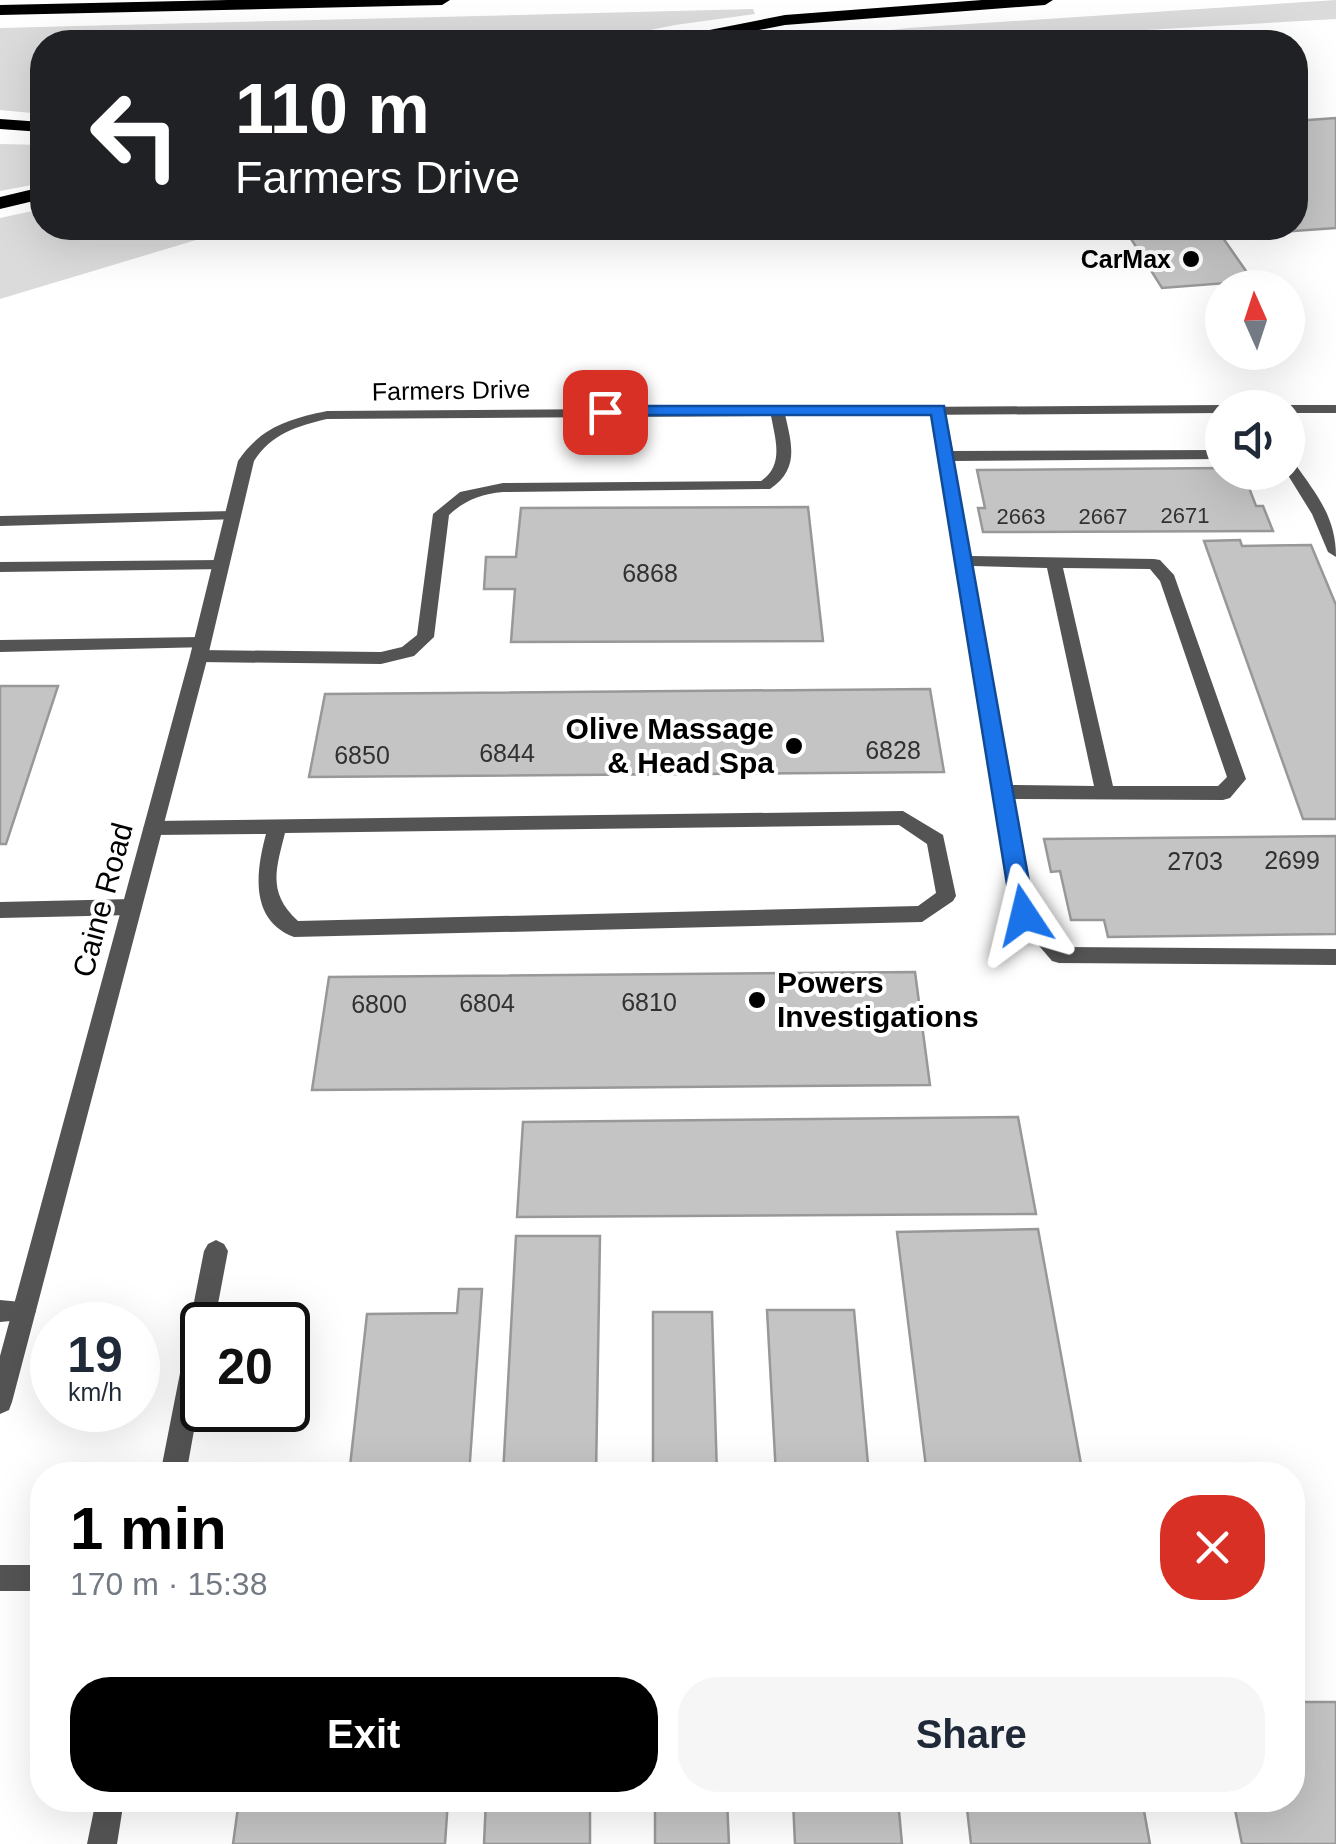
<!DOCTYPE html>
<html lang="en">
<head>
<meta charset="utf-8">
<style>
  :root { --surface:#fff; --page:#f6f6f7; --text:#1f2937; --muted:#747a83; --accent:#000 }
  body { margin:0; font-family:Helvetica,sans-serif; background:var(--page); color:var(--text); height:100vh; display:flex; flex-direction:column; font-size:38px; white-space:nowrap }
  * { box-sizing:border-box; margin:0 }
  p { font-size:32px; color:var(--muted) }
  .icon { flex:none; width:55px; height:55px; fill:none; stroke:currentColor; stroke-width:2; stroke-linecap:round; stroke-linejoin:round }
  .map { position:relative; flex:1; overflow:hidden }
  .panel { position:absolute; left:30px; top:1462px; width:1275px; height:350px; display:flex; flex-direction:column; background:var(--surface); border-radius:40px; box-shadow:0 10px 40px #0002 }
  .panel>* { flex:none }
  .top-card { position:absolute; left:30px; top:30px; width:1278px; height:210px; border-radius:40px; box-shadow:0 10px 40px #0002; background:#202124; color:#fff; overflow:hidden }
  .needle { width:65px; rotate:357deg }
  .buttons { position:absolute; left:1205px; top:270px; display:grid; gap:20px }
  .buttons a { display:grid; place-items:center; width:100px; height:100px; border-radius:50%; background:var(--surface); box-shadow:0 10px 40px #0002; font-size:50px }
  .speed { position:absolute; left:30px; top:1302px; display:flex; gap:20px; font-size:50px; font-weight:700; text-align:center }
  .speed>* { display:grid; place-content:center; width:130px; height:130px; border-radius:50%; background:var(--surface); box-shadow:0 10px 40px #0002; line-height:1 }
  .speed small { font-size:25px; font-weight:400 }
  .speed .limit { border:5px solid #111; border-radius:15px; background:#fff; color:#111 }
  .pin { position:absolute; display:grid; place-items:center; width:85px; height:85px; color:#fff; margin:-42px; border-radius:20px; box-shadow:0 5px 15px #0006 }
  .me { position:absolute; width:110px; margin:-55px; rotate:350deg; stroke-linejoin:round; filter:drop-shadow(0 0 8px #0008) }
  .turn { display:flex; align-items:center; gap:35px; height:210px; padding:0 40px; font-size:45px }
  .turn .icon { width:130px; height:130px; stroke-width:2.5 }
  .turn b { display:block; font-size:70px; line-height:85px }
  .round { display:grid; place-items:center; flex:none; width:105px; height:105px; border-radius:40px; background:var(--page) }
  .head { display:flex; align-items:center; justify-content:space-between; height:170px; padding:0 40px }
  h1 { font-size:60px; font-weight:700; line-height:75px; color:var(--accent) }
  .action { display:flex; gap:20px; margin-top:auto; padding:20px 40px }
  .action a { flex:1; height:115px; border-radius:40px; background:var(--accent); color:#fff; font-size:40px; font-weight:700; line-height:115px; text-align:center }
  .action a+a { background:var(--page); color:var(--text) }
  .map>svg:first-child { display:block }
</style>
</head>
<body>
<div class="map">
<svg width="1336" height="1844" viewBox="0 0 1336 1844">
  <rect width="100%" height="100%" fill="#fff"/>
  <path fill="#dbdbdb" d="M1336,0V19L940,42H789L908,28Z
    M753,9L755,14L675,25L591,42H42V114L0,110V28Z
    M0,144L42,145V183L0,191Z
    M42,209V228H236L0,299V218Z"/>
  <path fill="#c4c4c4" stroke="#989898" stroke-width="2.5" d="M1336,118V228L1280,232L1277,228H1295V121Z
    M1082,228H1216L1253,281L1162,288L1128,234L1088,236Z
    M1222,468V472H1243L1256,506H1263L1273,531L983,532L978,508H985L977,470Z
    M808,507L823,641L511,642L515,589H484L486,557H516L521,508Z
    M1240,540L1242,546L1311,545L1336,605V819H1303L1204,541Z
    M0,686H58L6,844H0Z
    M930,689L944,772L309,777L325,694Z
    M1336,836V934L1108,937L1104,920H1071L1060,871L1051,872L1044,839Z
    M915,972L930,1085L312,1090L329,977Z
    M1018,1117L1036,1214L517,1217L523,1122Z
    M1038,1229L1083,1475H927L897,1232Z
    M516,1236H600L596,1475H503Z
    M459,1289H482L469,1475H349L367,1314L457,1313Z
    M767,1310H854L869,1475H776Z
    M653,1312H712L717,1475H653Z
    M1292,1702H1336V1844H1242L1233,1800H1292Z
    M239,1800H448L445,1844H233Z
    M486,1800H590V1844H484Z
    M655,1800H727L729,1844H655Z
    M793,1800H898L902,1844H795Z
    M966,1800H1142L1150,1844H971Z"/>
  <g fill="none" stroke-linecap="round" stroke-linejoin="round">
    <path fill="#545454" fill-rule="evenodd" d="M777,406L784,410C791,442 801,468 770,489L503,492C481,494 465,500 449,515L434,637L414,656L381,664L199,662L190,656L199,650L381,652L402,647L417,635L433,514L460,492L503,483L761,481C786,464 774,436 770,410Z
      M938,406L945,410L953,451L1222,450V459L954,461L971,556L1154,559L1160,560L1174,575L1246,779L1230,798L1223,800L1014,799L1033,912L1064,947L1336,949V965L1059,963L1052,961L1017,920L931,410ZM973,566L1047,568L1094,786L1011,785ZM1063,568L1150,569L1160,581L1227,777L1218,786H1113Z
      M1288,459L1293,461C1316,494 1336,516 1336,557L1328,552L1312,514L1286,472Z
      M233,511L239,513V519L0,526V516Z
      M221,560L227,561V569L0,572V562Z
      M202,637L211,643L208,647L0,652V640Z
      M903,811L943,835L956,896L953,901L922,922L294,937C249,920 256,871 266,834L153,835L143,828L153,821ZM899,825L927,844L936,893L918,906L298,921C267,893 276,869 285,833Z
      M132,899L139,902L142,907L139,912L132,915L0,918V902Z
      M216,1240L224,1244L228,1251L214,1325H202V1386L186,1475H160L204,1251L208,1244Z
      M0,1300L32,1303L36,1311L32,1319L0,1322Z
      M0,1565H42V1591H0Z
      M96,1800H124L117,1844H87Z"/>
    <path fill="#545454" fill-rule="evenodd" d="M1222,405L1228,408H1222V413L327,419C297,426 271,434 254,461L208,656L12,1402L9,1410L0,1414V1356L190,656L238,461C261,427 289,419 327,411Z
      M1288,405H1336V413H1288V408H1282Z"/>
    <path fill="#000" fill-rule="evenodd" d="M228,0H450L442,5L0,15V5Z
      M982,0H1053L1045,5L785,25L697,42H666L674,37L785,15Z
      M0,119L42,122V132L0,129Z
      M42,187V199L0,209V197Z"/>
  </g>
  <path fill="#1a73e8" stroke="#114b97" stroke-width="2.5" d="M605,406H944L1035,915L1032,921H1016L1012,915L931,415H599L596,412Z"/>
  <g fill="#000" stroke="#fff" stroke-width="4">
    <circle cx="1191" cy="259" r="10"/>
    <circle cx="794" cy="746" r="10"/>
    <circle cx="757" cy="1000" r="10"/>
  </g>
  <g text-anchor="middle" stroke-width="8" stroke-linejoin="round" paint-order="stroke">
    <g font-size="22" fill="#313131">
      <text x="1185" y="523">2671</text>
      <text x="1021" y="524">2663</text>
      <text x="1103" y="524">2667</text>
    </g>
    <g font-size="25" font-weight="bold" fill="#000" stroke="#fff" text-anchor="end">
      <text x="1171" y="268">CarMax</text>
    </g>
    <g font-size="25" fill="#000" stroke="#fff">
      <text transform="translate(451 390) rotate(-1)" y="9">Farmers Drive</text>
    </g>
    <g font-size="25" fill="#313131">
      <text x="650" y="582">6868</text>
      <text x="893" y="759">6828</text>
      <text x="507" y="762">6844</text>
      <text x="362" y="764">6850</text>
      <text x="1292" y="869">2699</text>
      <text x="1195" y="870">2703</text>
      <text x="649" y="1011">6810</text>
      <text x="487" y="1012">6804</text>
      <text x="379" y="1013">6800</text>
    </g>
    <g font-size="30" font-weight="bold" fill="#000" stroke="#fff" text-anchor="end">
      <text x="774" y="739">Olive Massage<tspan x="774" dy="34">&amp; Head Spa</tspan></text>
      <text x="777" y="993" text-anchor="start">Powers<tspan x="777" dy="34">Investigations</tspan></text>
    </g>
    <g font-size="30" fill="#000" stroke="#fff">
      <text transform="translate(103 900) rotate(-75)" y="10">Caine Road</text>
    </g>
  </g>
</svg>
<div class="buttons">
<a><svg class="needle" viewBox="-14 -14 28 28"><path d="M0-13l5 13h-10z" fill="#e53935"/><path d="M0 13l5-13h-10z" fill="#747a83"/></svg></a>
<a><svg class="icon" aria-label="sound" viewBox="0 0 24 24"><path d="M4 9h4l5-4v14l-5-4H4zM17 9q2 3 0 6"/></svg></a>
</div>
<div class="speed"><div>19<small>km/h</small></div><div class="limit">20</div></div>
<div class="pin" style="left:605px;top:412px;background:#d93025"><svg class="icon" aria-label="arrive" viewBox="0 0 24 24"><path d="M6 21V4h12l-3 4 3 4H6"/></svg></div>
<svg class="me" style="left:1024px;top:915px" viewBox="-20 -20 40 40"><path d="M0-17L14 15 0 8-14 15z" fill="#1a73e8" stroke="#fff" stroke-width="4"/></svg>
<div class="top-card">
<div class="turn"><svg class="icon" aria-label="left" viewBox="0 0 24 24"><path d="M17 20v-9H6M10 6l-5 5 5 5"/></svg><div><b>110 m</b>Farmers Drive</div></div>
</div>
<section class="panel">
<div class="head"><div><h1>1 min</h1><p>170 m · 15:38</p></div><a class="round" style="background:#d93025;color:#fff"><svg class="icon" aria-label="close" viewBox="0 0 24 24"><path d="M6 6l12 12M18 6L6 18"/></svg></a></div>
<div class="action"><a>Exit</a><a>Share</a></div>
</section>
</div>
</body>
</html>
